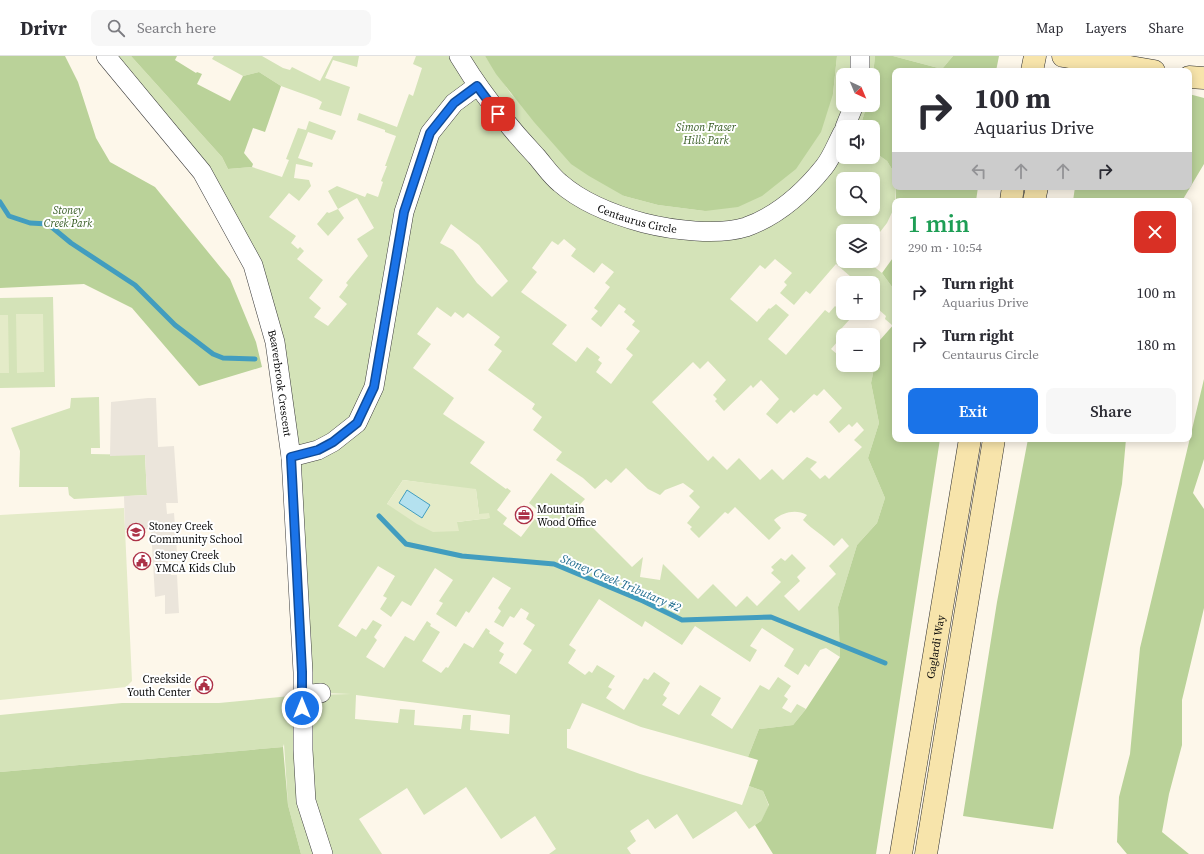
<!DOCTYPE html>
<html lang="en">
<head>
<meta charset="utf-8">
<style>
  :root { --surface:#fff; --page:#f7f7f7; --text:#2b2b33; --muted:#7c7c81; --line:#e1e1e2; --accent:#1a73e8 }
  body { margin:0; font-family:"Source Serif 4",serif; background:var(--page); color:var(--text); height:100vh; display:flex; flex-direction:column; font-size:15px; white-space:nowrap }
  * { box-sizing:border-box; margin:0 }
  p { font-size:13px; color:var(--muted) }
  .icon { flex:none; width:22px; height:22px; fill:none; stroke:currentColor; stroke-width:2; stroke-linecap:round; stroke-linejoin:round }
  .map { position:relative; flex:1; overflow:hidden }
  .drawer { position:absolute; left:892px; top:142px; width:300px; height:244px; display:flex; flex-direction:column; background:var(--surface); border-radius:8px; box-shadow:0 2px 10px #0003 }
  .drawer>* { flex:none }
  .hud { position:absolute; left:892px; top:12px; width:300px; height:122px; border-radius:8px; box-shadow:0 2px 10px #0003; background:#fff; color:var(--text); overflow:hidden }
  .needle { width:26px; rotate:136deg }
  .buttons { position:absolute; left:836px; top:12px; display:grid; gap:8px }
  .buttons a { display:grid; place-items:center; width:44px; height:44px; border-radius:8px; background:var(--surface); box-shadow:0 2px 10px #0003; font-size:20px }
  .pin { position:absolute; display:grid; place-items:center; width:34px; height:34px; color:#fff; margin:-17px; border-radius:8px; box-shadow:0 2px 6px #0006 }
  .me { position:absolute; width:44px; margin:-22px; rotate:0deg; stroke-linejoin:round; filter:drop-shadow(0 0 3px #0008) }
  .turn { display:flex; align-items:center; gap:14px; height:84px; padding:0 16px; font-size:18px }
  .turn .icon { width:52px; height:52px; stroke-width:2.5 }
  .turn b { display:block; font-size:28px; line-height:34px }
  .lanes { display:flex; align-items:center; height:38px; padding:0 16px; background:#0003; justify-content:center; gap:20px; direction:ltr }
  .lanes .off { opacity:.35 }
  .round { display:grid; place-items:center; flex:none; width:42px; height:42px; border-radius:8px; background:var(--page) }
  .headline { display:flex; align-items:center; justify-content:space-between; height:68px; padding:0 16px }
  h1 { font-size:24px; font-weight:600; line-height:30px; color:#1e9e55 }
  .action { display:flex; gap:8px; margin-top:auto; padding:8px 16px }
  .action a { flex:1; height:46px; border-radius:8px; background:var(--accent); color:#fff; font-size:16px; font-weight:600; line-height:46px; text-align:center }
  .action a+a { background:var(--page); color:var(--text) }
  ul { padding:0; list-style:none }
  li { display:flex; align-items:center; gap:12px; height:52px; padding:0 16px }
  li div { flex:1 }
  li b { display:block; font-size:15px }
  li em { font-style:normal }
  header { display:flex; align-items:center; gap:24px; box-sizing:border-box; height:56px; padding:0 20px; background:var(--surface); border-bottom:1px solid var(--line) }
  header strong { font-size:19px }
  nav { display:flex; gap:22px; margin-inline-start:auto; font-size:14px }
  .search { width:280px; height:36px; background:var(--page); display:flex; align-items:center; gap:10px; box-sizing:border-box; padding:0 14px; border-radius:8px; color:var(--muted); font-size:15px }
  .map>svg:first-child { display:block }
</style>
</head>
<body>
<header>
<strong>Drivr</strong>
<div class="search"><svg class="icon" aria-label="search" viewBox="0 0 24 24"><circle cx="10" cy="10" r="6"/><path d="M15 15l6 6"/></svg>Search here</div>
<nav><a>Map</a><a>Layers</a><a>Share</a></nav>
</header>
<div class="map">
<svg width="1204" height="798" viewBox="0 0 1204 798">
  <rect width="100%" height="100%" fill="#fdf7ea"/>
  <path fill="#d4e3b8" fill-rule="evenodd" d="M103,0H131L222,101L228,113L252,111L282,121L289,104L286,103L298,72L306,74L309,65L336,75L332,84L308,76L298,102L313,107L312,111L296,108L294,122L309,124L311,130L299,145L289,137L269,161L296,180L291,187L298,193L300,191L304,195L297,203L323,224L309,242L321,252L314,261L328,270L347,248L339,241L348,229L346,227L368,200L357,183L374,172L357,142L338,153L344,162L328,180L317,168L327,156L329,157L338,153L328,135L337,130L365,141L367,137L378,141L383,126L381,125L387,110H385L396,80L385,76V74L357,64L359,57L397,71L409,38L413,40L422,12L413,8L416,0H485L511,38L624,140L658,149L705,155L833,38L837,0H875L873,19H843V49H867L860,71H843V101H873V95L887,105L895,118L896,131L895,150L887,167L873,185V175H843V205H867L882,217L895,235V266L892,269L885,263L886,260L878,253L876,255L873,252V227H858L836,208L810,238L806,235L794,249L780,237L787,229L784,226L792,217L775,203L765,213L760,209L730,243L757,266L769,252L770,253L776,248L789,259L768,283L786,299L825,254L829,257L835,250L850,263L841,273L845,277L831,293L843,303V309H873V279H871L872,277L880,284L871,327L879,367L868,402L885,442L877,467L857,489L838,551L840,601L826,592L820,594L809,611L805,608L798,619L784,610L794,593L762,572L750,590L757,594L750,606L695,570L682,589L645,565L642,571L599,543L569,589L576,594L568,607L585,619L589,615L592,617L597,609L615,620L608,631L612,633L606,642L624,654L644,622L648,624L654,616L670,627L663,639L667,642L662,649L679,659L700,629L721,642L711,659L732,673L760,629L769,634L778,621L791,630L784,640L788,643L782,652L791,657L797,648L806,653L793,669L759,673L748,701L641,671L582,647L570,673H567V692L640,718L742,749L749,730L763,735L769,750L761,765L749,773L736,755L693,783L677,758L655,773L648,763L630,775L636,785L627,792L631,798H549L556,793L535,760L501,783L466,731L424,759L407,732L359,763L382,798H301L288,749L284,688L283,691L0,716V659L122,647H219L301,639L292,429L253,209L202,116ZM843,123H873V153H843ZM451,168L479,189L508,225L492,241L477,227L453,194L440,187ZM564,183L576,193L571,200L594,217L602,207L614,216L605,227L610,231L594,252L598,255L591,263L601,271L619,248L626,253L624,256L635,265L632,269L640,275L626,293L633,299L611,328L596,316L602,307L598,304L600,301L587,291L576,306L552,288L567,269L521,236L537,216L532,212L552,185L558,189ZM437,251L451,261L455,256L463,262L468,257L500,281L494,289L502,295L488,314L535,348L532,353L542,361L533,374L562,396L556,404L583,422L595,433L606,423L611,427L626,412L648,433L660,439L665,434L683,427L694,435L689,440L700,451L687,467L692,471L690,473L699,482L725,456L728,458L735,451L769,484L781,472L774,464C783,456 796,453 807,459L803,464C813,474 824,480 834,490L842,482L849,490L829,510L836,518L799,555L784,540L800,525L797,521L806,512L792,498L785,505L781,502L771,511L774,514L771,517L781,526L757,550L747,540L736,551L713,528L698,543L663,508L660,524L640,521L643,501L632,511L575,454L585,443L551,417L529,447L540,456L521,481L503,468L507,462L497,454L511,435L507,432L506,433L470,407L485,386L443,358L454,342L413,312L431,288L417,278ZM708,305L726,324L713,339L717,343L715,345L724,355L751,329L753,332L761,324L779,343L766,358L777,368L791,354L794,357L814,338L817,340L824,333L842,352L829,366L839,377L849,368L852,371L857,366L864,374L854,384L862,391L829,423L825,419L820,423L810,413L817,406L807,401L783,424L772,413L760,424L739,402L727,414L713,400L708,405L652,346L693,306L700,313ZM403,424L476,434L479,458L489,462L457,466L387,448ZM378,510L395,520L383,540L387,542L380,553L391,561L402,545L411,550L435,512L453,524L439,545L443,547L436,558L456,571L466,555L469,557L493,521L511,532L498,552L501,555L494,566L503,571L510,560L514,562L521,552L529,557L526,563L535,569L523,588L532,594L516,618L499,607L504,598L499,595L504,587L489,577L490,575L486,572L473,592L464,587L448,612L446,611L441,617L422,605L440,576L430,570L431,568L427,565L414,585L405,580L384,612L366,601L377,584L374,581L382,569L373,564L366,574L362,572L356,581L338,570ZM321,637L351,638L307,639ZM356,639L510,659L509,678L470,674L471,659H463L461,673L414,669L415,654L400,653L398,667L355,663Z
    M214,0H262L283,12L290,14L292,11L320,25L333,0H359L357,11L333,4L325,22L350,31L341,60L319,53L322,46L317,43L281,30L259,16L243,20L212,3Z
    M893,0H953L942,13Z
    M53,241L55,331L0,332V242Z
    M99,341L100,392H91V398L145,399L147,439L74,443L69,439L68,431H19L20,395L11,372L70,352L71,342Z"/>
  <path fill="#bad299" d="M0,0H65L78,26L96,82L110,106L155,131L230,223L256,286L262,311L199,330L132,252L84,228L0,232Z
    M131,0H177L175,4L196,17L197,16L202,18L197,28L230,45L243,20L259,16L281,30L265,76L253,72L244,97L253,108L252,111L228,113L222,101Z
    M485,0H837L833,38L821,76L796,113L762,140L738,151L705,155L658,149L624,140L589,120L571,108L534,66L496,18Z
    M875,0H893L942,13L953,0H999L996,15H895V118L887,105L873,95V71H860L867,49H873V19Z
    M1189,38L1204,42V108L1182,145H1073L1075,131H1189Z
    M896,131H978L976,145H896Z
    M895,199V235L882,217Z
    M895,267V383H940L876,798H773L755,769L761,765L769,749L763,735L749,730L758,704L748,701L759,673L793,669L806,653L840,601L838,551L857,489L877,467L885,442L868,402L879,367L871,327L880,284Z
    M1204,323V403L1193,437L1204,453V552L1182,644V689L1169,738L1162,776L1189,798H1127L1117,786L1119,741L1130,698L1140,592Z
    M1028,383H1126L1122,428L1053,773L963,760L997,546Z
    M283,691L288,749L301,798H0V716Z"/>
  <path fill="#e4ebc8" d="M16,258H43L44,316L17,317Z
    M0,259H8L9,317H0Z
    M403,424L476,433L479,458L489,457L490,462L457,466L459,475L433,476L417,468L387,448Z
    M124,452L132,625L126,631L0,644V459Z"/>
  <path fill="#ebe5db" d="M148,342H156L158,391L174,390L178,447H166L167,458L174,457L177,497H167L168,508H171V519H177L179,557L165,558V539L155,541L151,473L125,474L124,440L147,439L145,399L110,400L111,346Z"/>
  <path fill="#b4e1ef" stroke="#429dbf" d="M407,434L430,449L422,462L399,447Z"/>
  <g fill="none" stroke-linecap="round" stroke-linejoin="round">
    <path stroke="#429dbf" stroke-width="5" d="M0,146L9,160L30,167L48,168L71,187L135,229L175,269L213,298L223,302L255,303
      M379,460L406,488L462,500L554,508L643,545L682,564L771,561L885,607"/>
    <defs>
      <g id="street">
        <path id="s1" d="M106,0L202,116L253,209L275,286L291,401L303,616V694L306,745L323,798"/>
        <path id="s2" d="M459,0C481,37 507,69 536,100C544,109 551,120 560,127C584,148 614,159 644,167C672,174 718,180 746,171C777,160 804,136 824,111C832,101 837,87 843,76"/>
        <path d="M860,19V0"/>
        <path d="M845,71L854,49"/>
        <path d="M291,401L318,394L333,386L357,367L374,331L404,156L430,77L454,47L477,30"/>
        <path d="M302,639L321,637"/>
      </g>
      <g id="secondary">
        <path d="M1063,0L1154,15"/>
        <path d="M1032,15L1035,0"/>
        <path d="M1189,21L1204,22"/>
        <path d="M1011,145L1013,131"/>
        <path d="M1034,145L1037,131"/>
        <path id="s3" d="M901,798L970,383"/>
        <path d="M926,798L994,383"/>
      </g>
    </defs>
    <use href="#street" stroke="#3d3d3d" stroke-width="20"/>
    <use href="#secondary" stroke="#2c2c2c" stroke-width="23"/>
    <use href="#street" stroke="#fff" stroke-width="19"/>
    <use href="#secondary" stroke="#f7e4ab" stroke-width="22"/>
  </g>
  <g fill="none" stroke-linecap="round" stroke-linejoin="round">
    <defs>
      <path id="route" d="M302,652V616L291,401L318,394L333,386L357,367L374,331L404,156L430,77L454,47L477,30L498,58"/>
    </defs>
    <use href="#route" stroke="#114b97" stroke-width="10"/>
    <use href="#route" stroke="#1a73e8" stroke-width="7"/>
  </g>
  <defs>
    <symbol id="office-ring" viewBox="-11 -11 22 22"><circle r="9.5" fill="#fff" stroke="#ac3147" stroke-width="1.5"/><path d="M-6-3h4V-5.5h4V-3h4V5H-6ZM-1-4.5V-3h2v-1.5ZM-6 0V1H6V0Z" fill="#ac3147"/></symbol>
    <symbol id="school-ring" viewBox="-11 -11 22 22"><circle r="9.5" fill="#fff" stroke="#ac3147" stroke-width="1.5"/><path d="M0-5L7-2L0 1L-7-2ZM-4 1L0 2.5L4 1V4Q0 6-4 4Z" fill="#ac3147"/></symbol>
    <symbol id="civic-ring" viewBox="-11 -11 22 22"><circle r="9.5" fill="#fff" stroke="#ac3147" stroke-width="1.5"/><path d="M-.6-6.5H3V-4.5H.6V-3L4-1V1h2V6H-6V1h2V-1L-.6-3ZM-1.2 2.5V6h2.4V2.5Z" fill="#ac3147"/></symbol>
  </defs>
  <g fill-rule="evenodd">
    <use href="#office-ring" x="514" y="449" width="20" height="20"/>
    <use href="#school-ring" x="126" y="466" width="20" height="20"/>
    <use href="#civic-ring" x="132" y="495" width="20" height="20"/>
    <use href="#civic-ring" x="194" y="619" width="20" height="20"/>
  </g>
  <g text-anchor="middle" stroke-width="4" stroke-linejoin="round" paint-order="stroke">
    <g font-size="11" font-style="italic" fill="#355b22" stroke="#fff">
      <text x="706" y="75">Simon Fraser<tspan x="706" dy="13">Hills Park</tspan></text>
      <text x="68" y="158">Stoney<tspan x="68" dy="13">Creek Park</tspan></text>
    </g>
    <g font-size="11" fill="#0a0a0a" stroke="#fff">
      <text dy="4" stroke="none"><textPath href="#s2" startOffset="249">Centaurus Circle</textPath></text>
      <text dy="4" stroke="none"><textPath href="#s1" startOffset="378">Beaverbrook Crescent</textPath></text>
      <text dy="4" stroke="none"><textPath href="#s3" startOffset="210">Gaglardi Way</textPath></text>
    </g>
    <g font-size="11" fill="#0a0a0a" stroke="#fff" text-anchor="start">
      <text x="537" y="457">Mountain<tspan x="537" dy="13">Wood Office</tspan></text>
      <text x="149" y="474">Stoney Creek<tspan x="149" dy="13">Community School</tspan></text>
      <text x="155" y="503">Stoney Creek<tspan x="155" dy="13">YMCA Kids Club</tspan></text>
      <text x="191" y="627" text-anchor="end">Creekside<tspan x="191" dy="13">Youth Center</tspan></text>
    </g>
    <g font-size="12" font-style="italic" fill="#216d8f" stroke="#fff">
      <text transform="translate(621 527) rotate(23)" y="4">Stoney Creek Tributary #2</text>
    </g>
  </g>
</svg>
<div class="buttons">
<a><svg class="needle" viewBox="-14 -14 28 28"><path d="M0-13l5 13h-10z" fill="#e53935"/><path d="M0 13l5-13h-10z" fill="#7c7c81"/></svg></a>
<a><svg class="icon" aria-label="sound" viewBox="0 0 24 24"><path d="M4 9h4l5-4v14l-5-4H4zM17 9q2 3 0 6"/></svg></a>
<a><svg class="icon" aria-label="search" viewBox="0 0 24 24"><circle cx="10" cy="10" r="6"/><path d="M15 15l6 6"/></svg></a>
<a><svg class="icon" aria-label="layers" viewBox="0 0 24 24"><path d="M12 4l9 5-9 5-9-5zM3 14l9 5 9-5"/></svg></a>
<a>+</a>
<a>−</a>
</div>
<div class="pin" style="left:498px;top:58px;background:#d93025"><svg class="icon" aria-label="arrive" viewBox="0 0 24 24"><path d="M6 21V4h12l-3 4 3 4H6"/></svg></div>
<svg class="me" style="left:302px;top:652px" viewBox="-20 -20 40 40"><circle r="17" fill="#1a73e8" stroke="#fff" stroke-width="3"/><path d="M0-11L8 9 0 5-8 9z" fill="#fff"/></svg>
<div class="hud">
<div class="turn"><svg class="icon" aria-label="right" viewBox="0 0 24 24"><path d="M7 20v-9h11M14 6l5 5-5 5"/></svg><div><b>100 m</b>Aquarius Drive</div></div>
<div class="lanes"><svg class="icon off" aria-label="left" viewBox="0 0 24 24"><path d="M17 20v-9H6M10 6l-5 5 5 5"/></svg><svg class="icon off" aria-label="ahead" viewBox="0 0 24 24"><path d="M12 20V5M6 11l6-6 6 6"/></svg><svg class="icon off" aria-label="ahead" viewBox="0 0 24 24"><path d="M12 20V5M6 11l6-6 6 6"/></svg><svg class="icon" aria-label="right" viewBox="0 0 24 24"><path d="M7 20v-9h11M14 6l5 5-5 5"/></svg></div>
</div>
<section class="drawer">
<div class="headline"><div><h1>1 min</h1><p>290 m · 10:54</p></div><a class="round" style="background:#d93025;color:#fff"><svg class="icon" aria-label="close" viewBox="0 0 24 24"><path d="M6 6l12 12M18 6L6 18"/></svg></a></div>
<ul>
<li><svg class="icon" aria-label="right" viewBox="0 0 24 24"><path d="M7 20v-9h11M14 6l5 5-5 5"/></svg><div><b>Turn right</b><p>Aquarius Drive</p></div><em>100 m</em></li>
<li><svg class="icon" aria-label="right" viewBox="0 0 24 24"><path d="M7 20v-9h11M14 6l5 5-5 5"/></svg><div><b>Turn right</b><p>Centaurus Circle</p></div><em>180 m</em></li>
</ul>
<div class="action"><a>Exit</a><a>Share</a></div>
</section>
</div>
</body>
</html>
